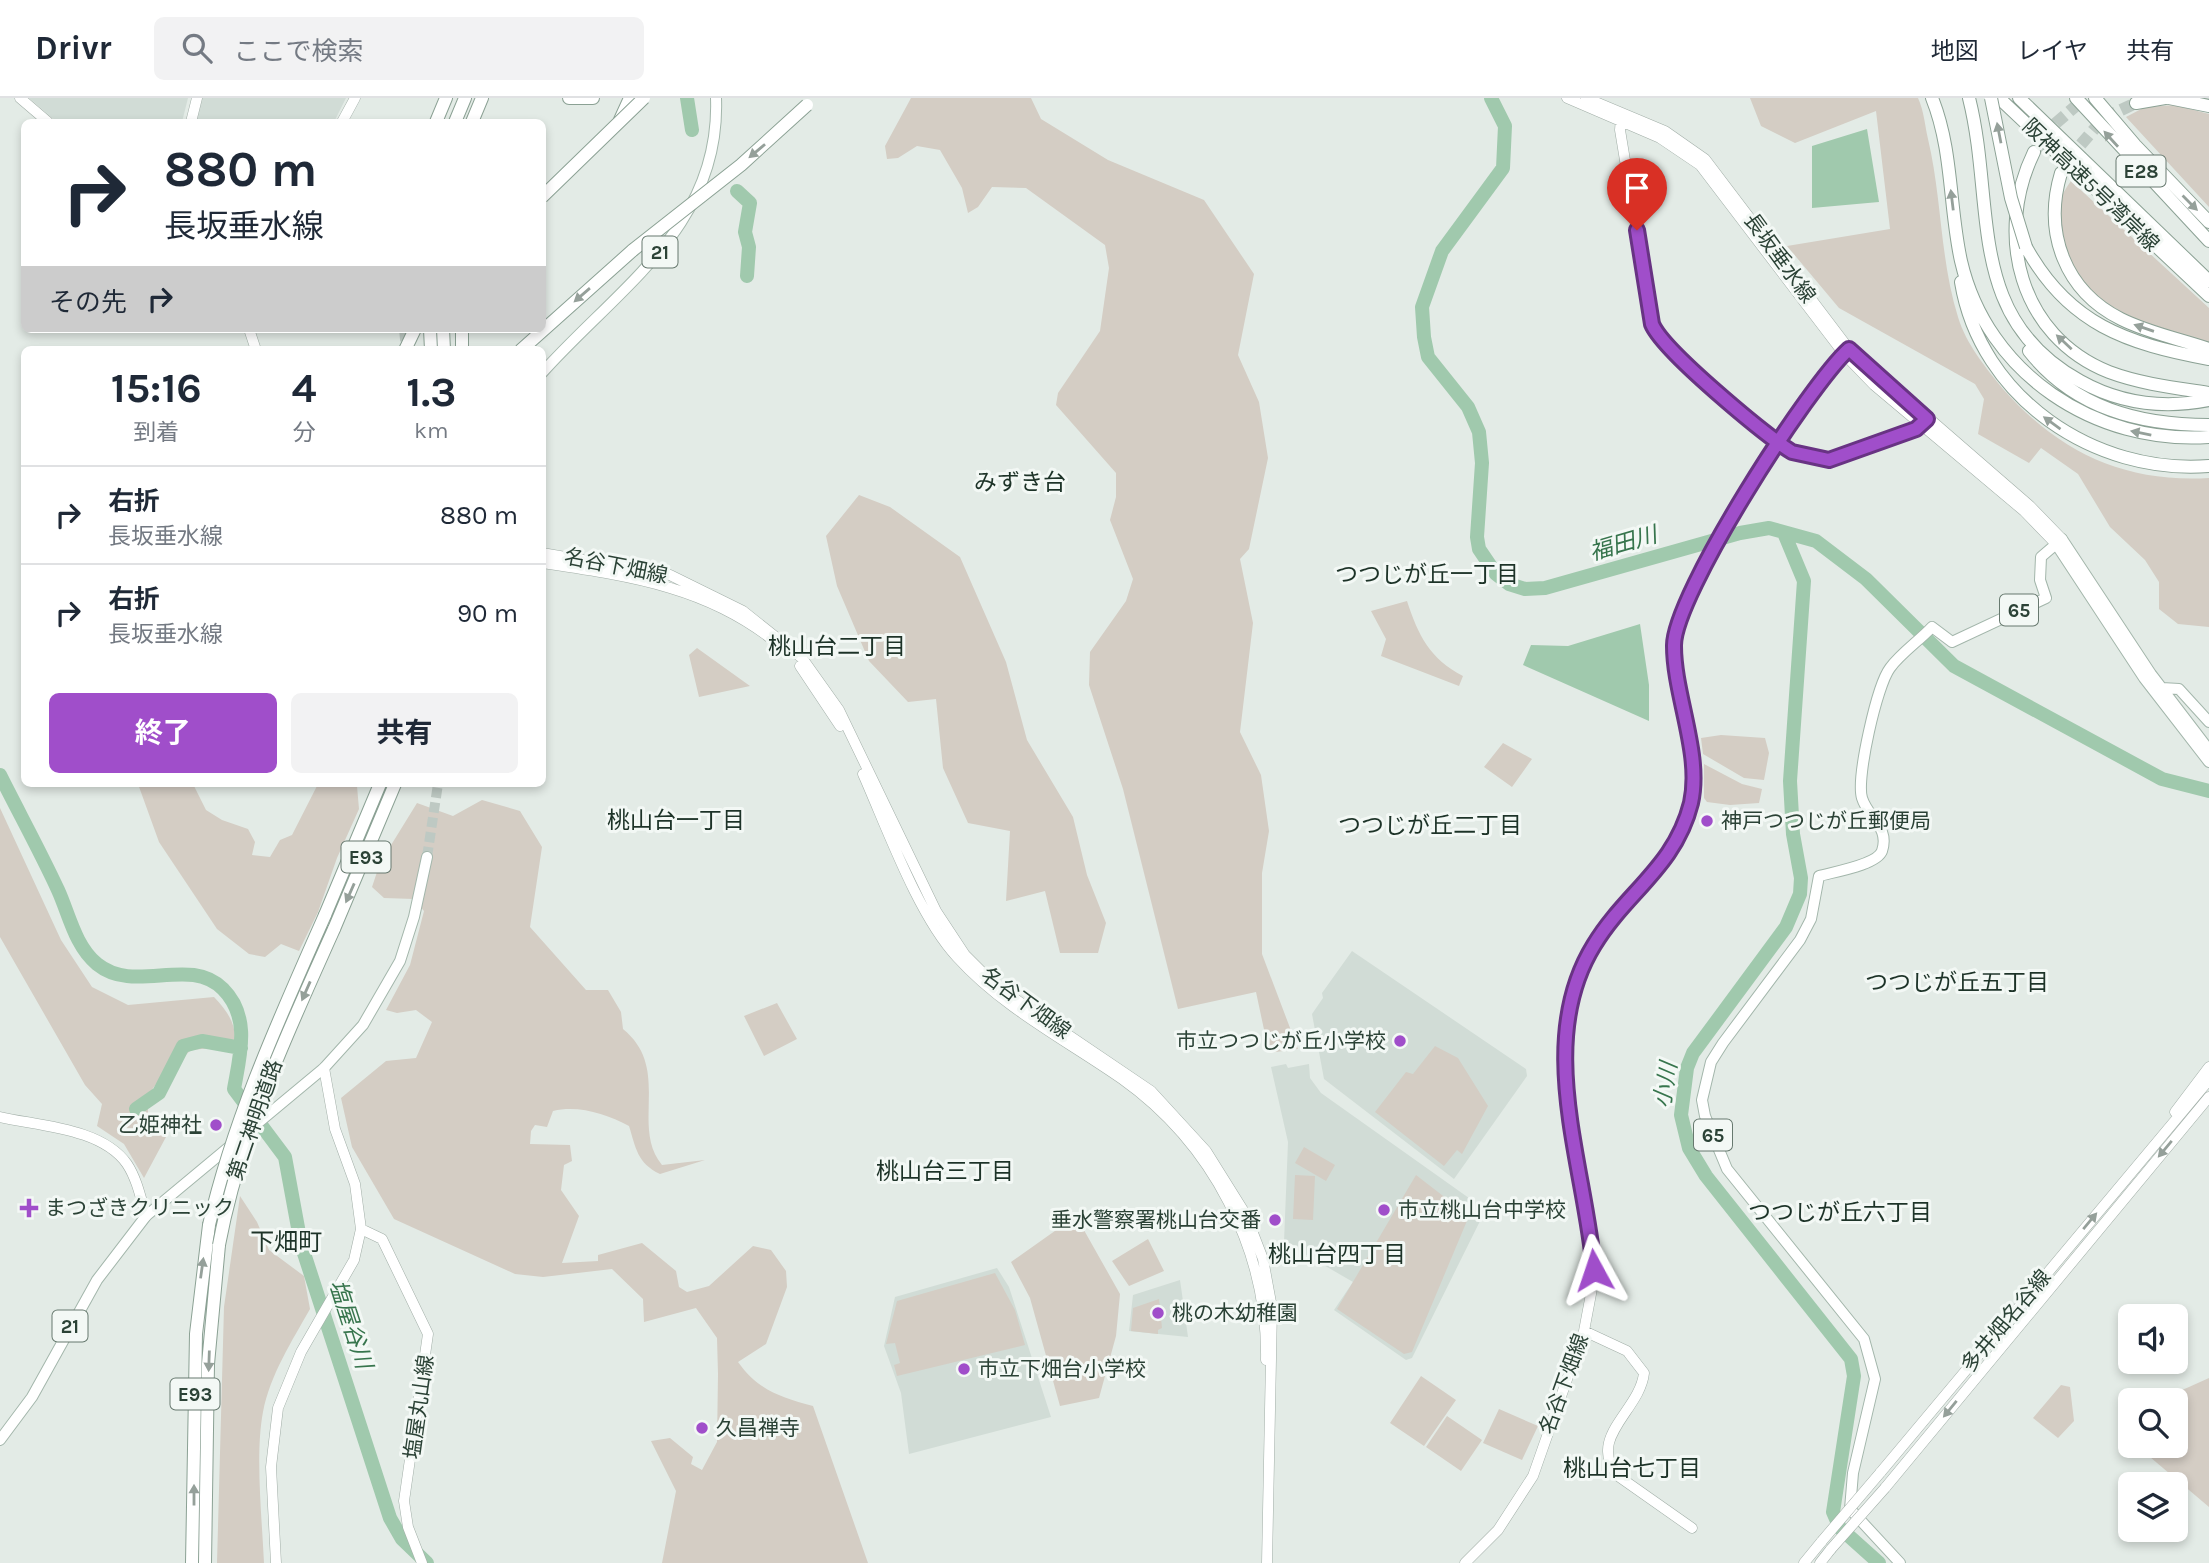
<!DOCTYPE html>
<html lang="ja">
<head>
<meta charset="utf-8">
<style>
  :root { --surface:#fff; --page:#f2f2f3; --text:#1f2937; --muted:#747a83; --line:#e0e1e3; --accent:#a04eca }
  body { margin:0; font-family:Karla,"Noto Sans JP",sans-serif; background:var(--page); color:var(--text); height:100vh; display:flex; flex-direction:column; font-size:26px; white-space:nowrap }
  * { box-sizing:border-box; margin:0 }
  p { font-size:23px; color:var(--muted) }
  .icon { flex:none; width:38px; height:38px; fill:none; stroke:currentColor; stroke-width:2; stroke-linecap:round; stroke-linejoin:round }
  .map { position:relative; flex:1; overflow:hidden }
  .side { position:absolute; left:21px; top:248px; width:525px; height:441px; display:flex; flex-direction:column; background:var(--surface); border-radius:10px; box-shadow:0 4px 10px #0003 }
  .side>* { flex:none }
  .guide { position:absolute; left:21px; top:21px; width:525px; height:214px; border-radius:10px; box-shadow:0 4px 10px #0003; background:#fff; color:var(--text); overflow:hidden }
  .fabs { position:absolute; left:2118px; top:1206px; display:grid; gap:14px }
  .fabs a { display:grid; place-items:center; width:70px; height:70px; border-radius:10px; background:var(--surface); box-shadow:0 4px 10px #0003; font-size:35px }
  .pin { position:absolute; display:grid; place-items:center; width:60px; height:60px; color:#fff; margin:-72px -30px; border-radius:50% 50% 50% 0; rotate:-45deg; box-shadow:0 0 7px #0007 }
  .pin .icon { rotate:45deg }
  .me { position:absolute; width:77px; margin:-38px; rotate:355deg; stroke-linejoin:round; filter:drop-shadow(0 0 5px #0008) }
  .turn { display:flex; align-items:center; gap:24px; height:147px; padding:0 28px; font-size:32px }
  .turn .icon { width:91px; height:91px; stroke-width:2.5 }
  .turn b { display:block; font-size:49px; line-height:60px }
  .then { display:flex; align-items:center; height:66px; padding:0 28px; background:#0003; gap:14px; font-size:26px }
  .eta { display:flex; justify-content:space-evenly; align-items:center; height:119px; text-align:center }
  .eta b { font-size:42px; font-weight:700; line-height:49px }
  .cta { display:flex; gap:14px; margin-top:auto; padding:14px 28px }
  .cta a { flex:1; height:80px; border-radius:10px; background:var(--accent); color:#fff; font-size:28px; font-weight:700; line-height:80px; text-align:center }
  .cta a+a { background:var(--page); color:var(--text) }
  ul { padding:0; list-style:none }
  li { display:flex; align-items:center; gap:21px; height:98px; padding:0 28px; border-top:2px solid var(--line) }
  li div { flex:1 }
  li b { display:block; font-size:26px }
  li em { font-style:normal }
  header { display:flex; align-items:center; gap:42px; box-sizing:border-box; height:98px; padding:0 35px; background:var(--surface); border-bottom:2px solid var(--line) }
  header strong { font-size:33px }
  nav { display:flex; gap:38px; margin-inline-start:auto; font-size:24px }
  .search { width:490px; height:63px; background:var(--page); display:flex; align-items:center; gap:18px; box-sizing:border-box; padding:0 24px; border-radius:10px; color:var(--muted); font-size:26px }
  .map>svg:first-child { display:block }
</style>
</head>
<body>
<header>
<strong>Drivr</strong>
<div class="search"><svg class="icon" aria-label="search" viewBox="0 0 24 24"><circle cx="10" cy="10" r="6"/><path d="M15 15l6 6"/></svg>ここで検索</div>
<nav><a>地図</a><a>レイヤ</a><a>共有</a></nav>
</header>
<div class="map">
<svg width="2209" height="1465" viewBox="0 0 2209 1465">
  <rect width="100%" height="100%" fill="#e3ebe6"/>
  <path fill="#d1dcd6" d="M29,0H188L182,24H57Z
    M202,0H346L334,24H196Z
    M1352,853L1526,971L1527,978L1454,1081L1324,981L1312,916L1323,900L1322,895Z
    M1286,966L1288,970L1309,966L1310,980L1321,995L1483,1110L1484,1115L1412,1260L1406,1262L1334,1212L1353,1184L1284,1144L1288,1044L1271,969Z
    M997,1170L1009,1189L1051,1319L909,1356L901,1295L884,1248L895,1199Z
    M1180,1182L1188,1239L1129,1233L1133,1197Z"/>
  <path fill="#d4cdc4" d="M911,0H1031L1041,21L1108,62L1204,102L1254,176L1238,257L1259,304L1268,360L1249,451L1240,461L1253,525L1240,634L1261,677L1269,733L1262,775V856L1298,951L1269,955L1256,894L1178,911L1123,691L1089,587L1090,554L1126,503L1133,481L1110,422L1116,399V375L1056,307L1058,295L1100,233L1109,170L1105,147L1026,90L992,89L978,109L968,115L962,90L940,52L917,48L898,60L887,61L885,48Z
    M1750,0H1918C1924,13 1925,28 1928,41C1942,100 1940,162 1958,219C1966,246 1986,270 2003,291C2059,354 2124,385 2209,380V529L2178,526L2159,511V484L2145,462L2110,429L2078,376L2041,350L2029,365L1978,336L1984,301L1975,286L1839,210L1787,148L1890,131L1876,13L1795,45L1761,28Z
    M2175,7L2209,16V109L2126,19L2145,9Z
    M2071,83L2209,210V247C2147,227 2072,208 2060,133C2057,112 2058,100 2071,83Z
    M859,397L890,409L960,459L1006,564L1027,642L1073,719L1087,777L1106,825L1098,855H1060L1045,793L1006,803L1010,733L968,725L943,670L936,601L908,604L869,563L837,488L826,438Z
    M1407,503C1418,537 1430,561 1463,578L1459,588L1381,558L1386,541L1371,513Z
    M697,550L750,588L699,599L689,557Z
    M1721,637L1765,640L1769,655L1764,682L1744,680L1703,656L1701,640Z
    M1503,645L1532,661L1512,689L1484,669Z
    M1704,666L1742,686L1762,691L1759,705L1730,707L1707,704L1704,700Z
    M138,686H193L206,712L222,722L248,731L255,744L252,757L270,759L280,742L292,737L318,686L357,688L359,711L337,760L318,814L299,853L281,846L265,859L249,856L217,831L159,744Z
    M482,702L520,713L542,749L530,829L586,892H608L621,914L623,931C672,971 630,1028 662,1067L705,1062L660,1076C637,1065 636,1050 629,1028C606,1016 579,1007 553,1013L547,1029L535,1027L531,1033L530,1046L570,1047L572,1063L564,1067L561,1092L579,1118L562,1165L598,1163V1157L642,1145L676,1173L679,1189L687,1194L709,1188L753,1148L771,1152L786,1173L787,1189L766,1246L738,1264C758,1292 780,1299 813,1308L868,1465H662L676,1393L651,1343L670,1340L693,1359L691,1366L702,1372L717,1344L718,1276L717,1240L696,1210L644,1224L643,1201L612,1171L543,1179L515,1176L394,1121L352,1049L341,1000L386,963L416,960L432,924L416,912L397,915L386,912L410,867L424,813L414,801L384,800L372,789L380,765L417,705L453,718Z
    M0,710L61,842L92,889L128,907L214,899C230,916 239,930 233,953L212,950L191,952L160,981L148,997V1022L166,1039L144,1080L124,1046L97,1028L102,1006L85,987L0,839Z
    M777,905L797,941L764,958L744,918Z
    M1435,948L1458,960L1488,1008L1462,1056L1457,1052L1444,1068L1375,1014L1406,974L1413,976Z
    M1304,1049L1335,1067L1326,1083L1295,1065Z
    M1295,1077L1315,1078L1313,1122L1293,1121Z
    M1416,1077L1469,1118L1412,1254L1404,1256L1337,1211Z
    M240,1098L257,1124L269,1152L304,1178L310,1211C292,1243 270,1277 263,1314C255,1356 262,1421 264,1465H217L224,1209Z
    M1076,1118L1120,1196L1116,1238L1099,1300L1060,1308L1030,1200L1011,1164Z
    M1148,1141L1164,1173L1129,1188L1112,1163Z
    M995,1175L1015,1212L1025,1247L897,1278L894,1267L900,1265L895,1245L886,1246L897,1203Z
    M1159,1201L1162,1230L1158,1232V1236L1131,1233L1133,1210Z
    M1421,1278L1456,1302L1424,1348L1390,1325Z
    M2209,1280V1409L2137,1348H2175V1302H2160Z
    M2061,1287L2070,1289L2074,1323L2058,1340L2033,1320Z
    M1499,1311L1538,1328L1522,1362L1483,1345Z
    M1447,1318L1482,1342L1461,1373L1426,1349Z"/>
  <path fill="#a0c9ad" d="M1867,31L1879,104L1812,110V48Z
    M1640,526L1649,587V623L1523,567L1531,547L1568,548Z"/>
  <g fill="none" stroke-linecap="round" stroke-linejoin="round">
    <path stroke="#a0c9ad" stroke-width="14" d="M687,0L692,32
      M1491,0L1505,28L1503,70L1442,153L1422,209L1424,239L1428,259L1468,309L1479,334L1482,365L1477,439L1479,451L1496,476L1509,486L1525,491L1545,490L1740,435L1769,430L1816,443L1866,481L1954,568L2162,681L2209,693
      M737,93L750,105L745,134L749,149L747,178
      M1784,435L1804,483L1790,683L1793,736L1801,780L1800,796L1786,829L1693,955L1687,970L1681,1017L1689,1050L1706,1078L1851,1261L1854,1278L1833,1414L1840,1430L1879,1465
      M0,677C19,715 40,753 58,792C69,816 75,848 97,866C135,897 189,857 223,891C251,919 240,957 234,991L285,1059L301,1146L390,1420L402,1441L427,1465
      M136,1011L159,995L183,948L202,943L241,950"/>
    <path stroke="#bec9c3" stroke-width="10" stroke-dasharray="10 5" stroke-linecap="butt" d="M427,759L438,686"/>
    <path stroke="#bec9c3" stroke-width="12" stroke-dasharray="12 6" stroke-linecap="butt" d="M2034,54L2056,25L2085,0
      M2069,60L2104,20L2136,5
      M405,231L407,252"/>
    <defs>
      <path id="secondary" d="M20,0L48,24
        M1567,0L1660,40L1700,67L1844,256L1874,287L2024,413L2056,446
        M1586,0L1665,33L1705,61L1849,251L2030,408L2062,441
        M1621,20L1620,32L1652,226L1671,252L1771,339L1803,359L1829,362L1916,331L1925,324
        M191,24L197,0
        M342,24L355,0
        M249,231L256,252
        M1791,321L1846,254
        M542,455L670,477L743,513L802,560L839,612L936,813L965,857L996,888L1151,993L1206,1053L1246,1117L1263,1161L1272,1210L1267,1465
        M542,465C629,478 710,489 779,547
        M800,568L840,628
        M863,676C887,730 918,817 957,859C1003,910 1066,942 1122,981C1212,1045 1268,1151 1266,1262
        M324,970L335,1031L355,1086L361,1131L382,1141L428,1236L404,1403L408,1429L422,1465
        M2175,1014L2209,969
        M0,1019C39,1028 102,1030 127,1066C137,1081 141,1101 146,1118
        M1584,1233L1627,1253L1644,1275C1640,1313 1586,1339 1618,1378L1692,1430
        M1880,1375L2209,982
        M1885,1390L2209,999
        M276,1465L271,1369L278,1310L301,1254L354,1162L361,1131
        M1465,1465L1498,1432L1533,1378L1584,1233L1594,1180L1591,1139L1570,1012L1565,956L1567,919L1580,872L1595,845L1658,772L1672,753L1686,723L1693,681L1673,550L1678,522L1693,490
        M1804,1465L1822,1443
        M1820,1465L1831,1451"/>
      <path id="primary" d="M542,275C618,190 721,128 716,0
        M2056,446L2144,580L2209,664
        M2158,594L2162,590L2179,591L2209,624
        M0,1342L32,1299L97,1182L146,1118L324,970L363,927L400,863L414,819L427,759
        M1900,1465L1850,1411L1853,1375L1875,1281L1864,1241L1727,1071L1705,1018L1702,1002L1711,964L1723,945L1800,842L1811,821L1819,778C1833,774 1877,767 1882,753C1890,729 1868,720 1862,700C1856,680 1877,587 1890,570C1901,555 1919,543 1932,529L1952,544L2046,500L2040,482L2041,459L2062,441L2151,576L2209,652"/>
      <path id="highway" d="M569,0H593
        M1932,0C1953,52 1949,109 1961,163C1987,276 2096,347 2209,339
        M1969,0C1996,107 1964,219 2080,283C2121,306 2164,311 2209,302
        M1999,0L2209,198
        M2019,0L2209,183
        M2076,0L2209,143
        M2095,0L2135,47L2209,124
        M2169,0L2209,8
        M2136,5L2165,0
        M620,22L630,0
        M436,24L446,0
        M455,24L465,0
        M472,24L482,0
        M2034,54C1994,136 2019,238 2109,274C2141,286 2176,290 2209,295
        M2061,75C2043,135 2065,193 2121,221C2149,235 2180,241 2209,251
        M2026,149C2068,226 2127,246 2209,261
        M1961,184C1980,300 2095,377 2209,368
        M430,231L431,252
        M443,231L444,252
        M462,231V252
        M405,252L415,231
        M521,252L633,152
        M2029,253C2074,310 2139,327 2209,327
        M325,817L380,686
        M334,831L395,686
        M192,1465L196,1236L209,1127
        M205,1465L208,1266L219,1147"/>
    </defs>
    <use href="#secondary" stroke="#a1aea7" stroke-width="11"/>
    <use href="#primary" stroke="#a3b6ab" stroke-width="12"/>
    <use href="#highway" stroke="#8ba194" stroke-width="14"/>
    <use href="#secondary" stroke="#fff" stroke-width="10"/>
    <use href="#primary" stroke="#fff" stroke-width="10"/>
    <use href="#highway" stroke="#fff" stroke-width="12"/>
    <defs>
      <path id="secondary-bridge" d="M1693,490L1791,321
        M1822,1443L1880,1375
        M1831,1451L1885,1390"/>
      <path id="highway-bridge" d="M1991,0L2011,100L2026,149
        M542,99L644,0
        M633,152L741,67L807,7
        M209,1127C234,1019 280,919 325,817
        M219,1147C240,1035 288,934 334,831"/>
    </defs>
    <use href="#secondary-bridge" stroke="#a1aea7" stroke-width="11" stroke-linecap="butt"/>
    <use href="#highway-bridge" stroke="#8ba194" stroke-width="14" stroke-linecap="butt"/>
    <use href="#secondary-bridge" stroke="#fff" stroke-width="10"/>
    <use href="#highway-bridge" stroke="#fff" stroke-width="12"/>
  </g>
  <defs><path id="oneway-solid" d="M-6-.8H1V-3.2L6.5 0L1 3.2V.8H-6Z" transform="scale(1.75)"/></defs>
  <g fill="#95a09a">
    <use href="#oneway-solid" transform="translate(1999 35) rotate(-101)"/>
    <use href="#oneway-solid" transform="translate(2111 41) rotate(-132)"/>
    <use href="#oneway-solid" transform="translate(757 53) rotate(140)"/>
    <use href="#oneway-solid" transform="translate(1952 102) rotate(-97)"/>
    <use href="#oneway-solid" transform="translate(2190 105) rotate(45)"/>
    <use href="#oneway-solid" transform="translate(582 197) rotate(139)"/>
    <use href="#oneway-solid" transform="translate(2144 230) rotate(-161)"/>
    <use href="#oneway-solid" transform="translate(2064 244) rotate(-137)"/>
    <use href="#oneway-solid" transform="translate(2052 325) rotate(-144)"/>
    <use href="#oneway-solid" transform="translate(2141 335) rotate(-169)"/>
    <use href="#oneway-solid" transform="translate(350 795) rotate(114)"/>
    <use href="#oneway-solid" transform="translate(306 893) rotate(114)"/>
    <use href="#oneway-solid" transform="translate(2165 1051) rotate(130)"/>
    <use href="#oneway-solid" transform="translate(2090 1123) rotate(-50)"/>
    <use href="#oneway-solid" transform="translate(202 1170) rotate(-82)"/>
    <use href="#oneway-solid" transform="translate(209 1263) rotate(92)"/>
    <use href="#oneway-solid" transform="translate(1950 1311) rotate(129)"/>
    <use href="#oneway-solid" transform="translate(194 1397) rotate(-90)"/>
  </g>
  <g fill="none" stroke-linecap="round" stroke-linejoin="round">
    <defs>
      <path id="route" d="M1594,1172C1585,1067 1534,944 1594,847C1626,794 1675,769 1691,705C1702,656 1674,597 1674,548C1673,498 1809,287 1849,251L1927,321L1916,331L1829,362L1792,354C1764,336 1663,253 1652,226L1637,132"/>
    </defs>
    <use href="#route" stroke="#683383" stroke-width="18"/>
    <use href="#route" stroke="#a04eca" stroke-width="12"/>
  </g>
  <g fill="#a04eca" stroke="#f3f8f5" stroke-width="2.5">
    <circle cx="1707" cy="723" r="7"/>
    <circle cx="1400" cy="943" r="7"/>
    <circle cx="216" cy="1027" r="7"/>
    <path d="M25.5 1099.5h7v7h7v7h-7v7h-7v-7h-7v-7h7z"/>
    <circle cx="1384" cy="1112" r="7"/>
    <circle cx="1275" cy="1122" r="7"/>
    <circle cx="1158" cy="1215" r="7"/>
    <circle cx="964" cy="1271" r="7"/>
    <circle cx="702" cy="1330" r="7"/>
  </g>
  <g text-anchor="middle" stroke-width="6" stroke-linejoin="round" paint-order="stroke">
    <g fill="#f3f8f5" stroke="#67796f" stroke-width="2">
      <rect x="2116.5" y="57.5" width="49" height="31" rx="5"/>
      <rect x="642.5" y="138.5" width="35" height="31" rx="5"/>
      <rect x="2000" y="496.5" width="38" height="31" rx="5"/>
      <rect x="341.5" y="743.5" width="49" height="31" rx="5"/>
      <rect x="1694" y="1021.5" width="38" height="31" rx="5"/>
      <rect x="52.5" y="1212.5" width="35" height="31" rx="5"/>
      <rect x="170.5" y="1280.5" width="49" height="31" rx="5"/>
    </g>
    <g font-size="19" font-weight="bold" fill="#2b4236">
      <text x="2141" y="80">E28</text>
      <text x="660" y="161">21</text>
      <text x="2019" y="519">65</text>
      <text x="366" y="766">E93</text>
      <text x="1713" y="1044">65</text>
      <text x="70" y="1235">21</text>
      <text x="195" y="1303">E93</text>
    </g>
    <g font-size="21" fill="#2b4236" stroke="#f3f8f5">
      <text transform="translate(2091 87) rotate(44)" y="7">阪神高速5号湾岸線</text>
      <text transform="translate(1780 160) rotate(54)" y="7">長坂垂水線</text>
      <text transform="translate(616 468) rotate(11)" y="7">名谷下畑線</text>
      <text transform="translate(1026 905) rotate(36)" y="7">名谷下畑線</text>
      <text transform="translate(255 1022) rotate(-71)" y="7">第二神明道路</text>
      <text transform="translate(2006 1223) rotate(-50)" y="7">多井畑名谷線</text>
      <text transform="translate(1564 1286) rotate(-70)" y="7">名谷下畑線</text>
      <text transform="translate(419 1309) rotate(-82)" y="7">塩屋丸山線</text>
    </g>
    <g font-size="21" fill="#2b4236" stroke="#f3f8f5" text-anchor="start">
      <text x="1721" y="730">神戸つつじが丘郵便局</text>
      <text x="1386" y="950" text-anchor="end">市立つつじが丘小学校</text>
      <text x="202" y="1034" text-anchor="end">乙姫神社</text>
      <text x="45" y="1117">まつざきクリニック</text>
      <text x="1398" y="1119">市立桃山台中学校</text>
      <text x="1261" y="1129" text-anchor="end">垂水警察署桃山台交番</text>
      <text x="1172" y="1222">桃の木幼稚園</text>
      <text x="978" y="1278">市立下畑台小学校</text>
      <text x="716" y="1337">久昌禅寺</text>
    </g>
    <g font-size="23" fill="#1d3328" stroke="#f3f8f5">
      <text x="1020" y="392">みずき台</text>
      <text x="1427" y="484">つつじが丘一丁目</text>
      <text x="837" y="556">桃山台二丁目</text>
      <text x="676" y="730">桃山台一丁目</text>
      <text x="1430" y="735">つつじが丘二丁目</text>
      <text x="1957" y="892">つつじが丘五丁目</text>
      <text x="945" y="1081">桃山台三丁目</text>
      <text x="1840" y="1122">つつじが丘六丁目</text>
      <text x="1337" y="1164">桃山台四丁目</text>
      <text x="1632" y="1378">桃山台七丁目</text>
    </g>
    <g font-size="23" font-style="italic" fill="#37754d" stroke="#f3f8f5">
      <text transform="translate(1623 445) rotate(-16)" y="8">福田川</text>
      <text transform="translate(1665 987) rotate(-81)" y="8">小川</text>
      <text transform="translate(351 1226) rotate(72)" y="8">塩屋谷川</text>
    </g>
    <g font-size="24" fill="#1d3328" stroke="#f3f8f5">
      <text x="286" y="1152">下畑町</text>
    </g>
  </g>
</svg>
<div class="fabs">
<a><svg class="icon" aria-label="sound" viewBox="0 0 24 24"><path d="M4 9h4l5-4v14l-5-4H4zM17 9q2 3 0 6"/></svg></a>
<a><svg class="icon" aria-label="search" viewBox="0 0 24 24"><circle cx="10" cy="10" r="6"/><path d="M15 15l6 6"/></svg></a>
<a><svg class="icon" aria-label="layers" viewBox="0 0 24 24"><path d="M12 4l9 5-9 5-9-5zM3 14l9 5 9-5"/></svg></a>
</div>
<div class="pin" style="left:1637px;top:132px;background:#d93025"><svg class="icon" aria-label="arrive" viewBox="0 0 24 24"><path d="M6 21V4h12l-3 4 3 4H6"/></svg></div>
<svg class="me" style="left:1594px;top:1172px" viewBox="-20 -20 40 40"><path d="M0-17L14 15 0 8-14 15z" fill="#a04eca" stroke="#fff" stroke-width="4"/></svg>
<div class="guide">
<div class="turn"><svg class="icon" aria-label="right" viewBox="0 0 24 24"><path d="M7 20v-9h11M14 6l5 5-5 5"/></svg><div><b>880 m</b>長坂垂水線</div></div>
<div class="then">その先<svg class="icon" aria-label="right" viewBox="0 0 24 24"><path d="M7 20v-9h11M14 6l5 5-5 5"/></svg></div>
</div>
<section class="side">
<div class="eta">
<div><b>15:16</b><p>到着</p></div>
<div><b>4</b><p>分</p></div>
<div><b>1.3</b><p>km</p></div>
</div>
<ul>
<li><svg class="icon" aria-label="right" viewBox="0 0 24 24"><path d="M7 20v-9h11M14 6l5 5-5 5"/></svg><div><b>右折</b><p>長坂垂水線</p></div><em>880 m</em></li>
<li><svg class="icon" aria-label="right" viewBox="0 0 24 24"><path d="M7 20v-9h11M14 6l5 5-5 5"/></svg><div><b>右折</b><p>長坂垂水線</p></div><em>90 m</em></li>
</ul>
<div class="cta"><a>終了</a><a>共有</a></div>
</section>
</div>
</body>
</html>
